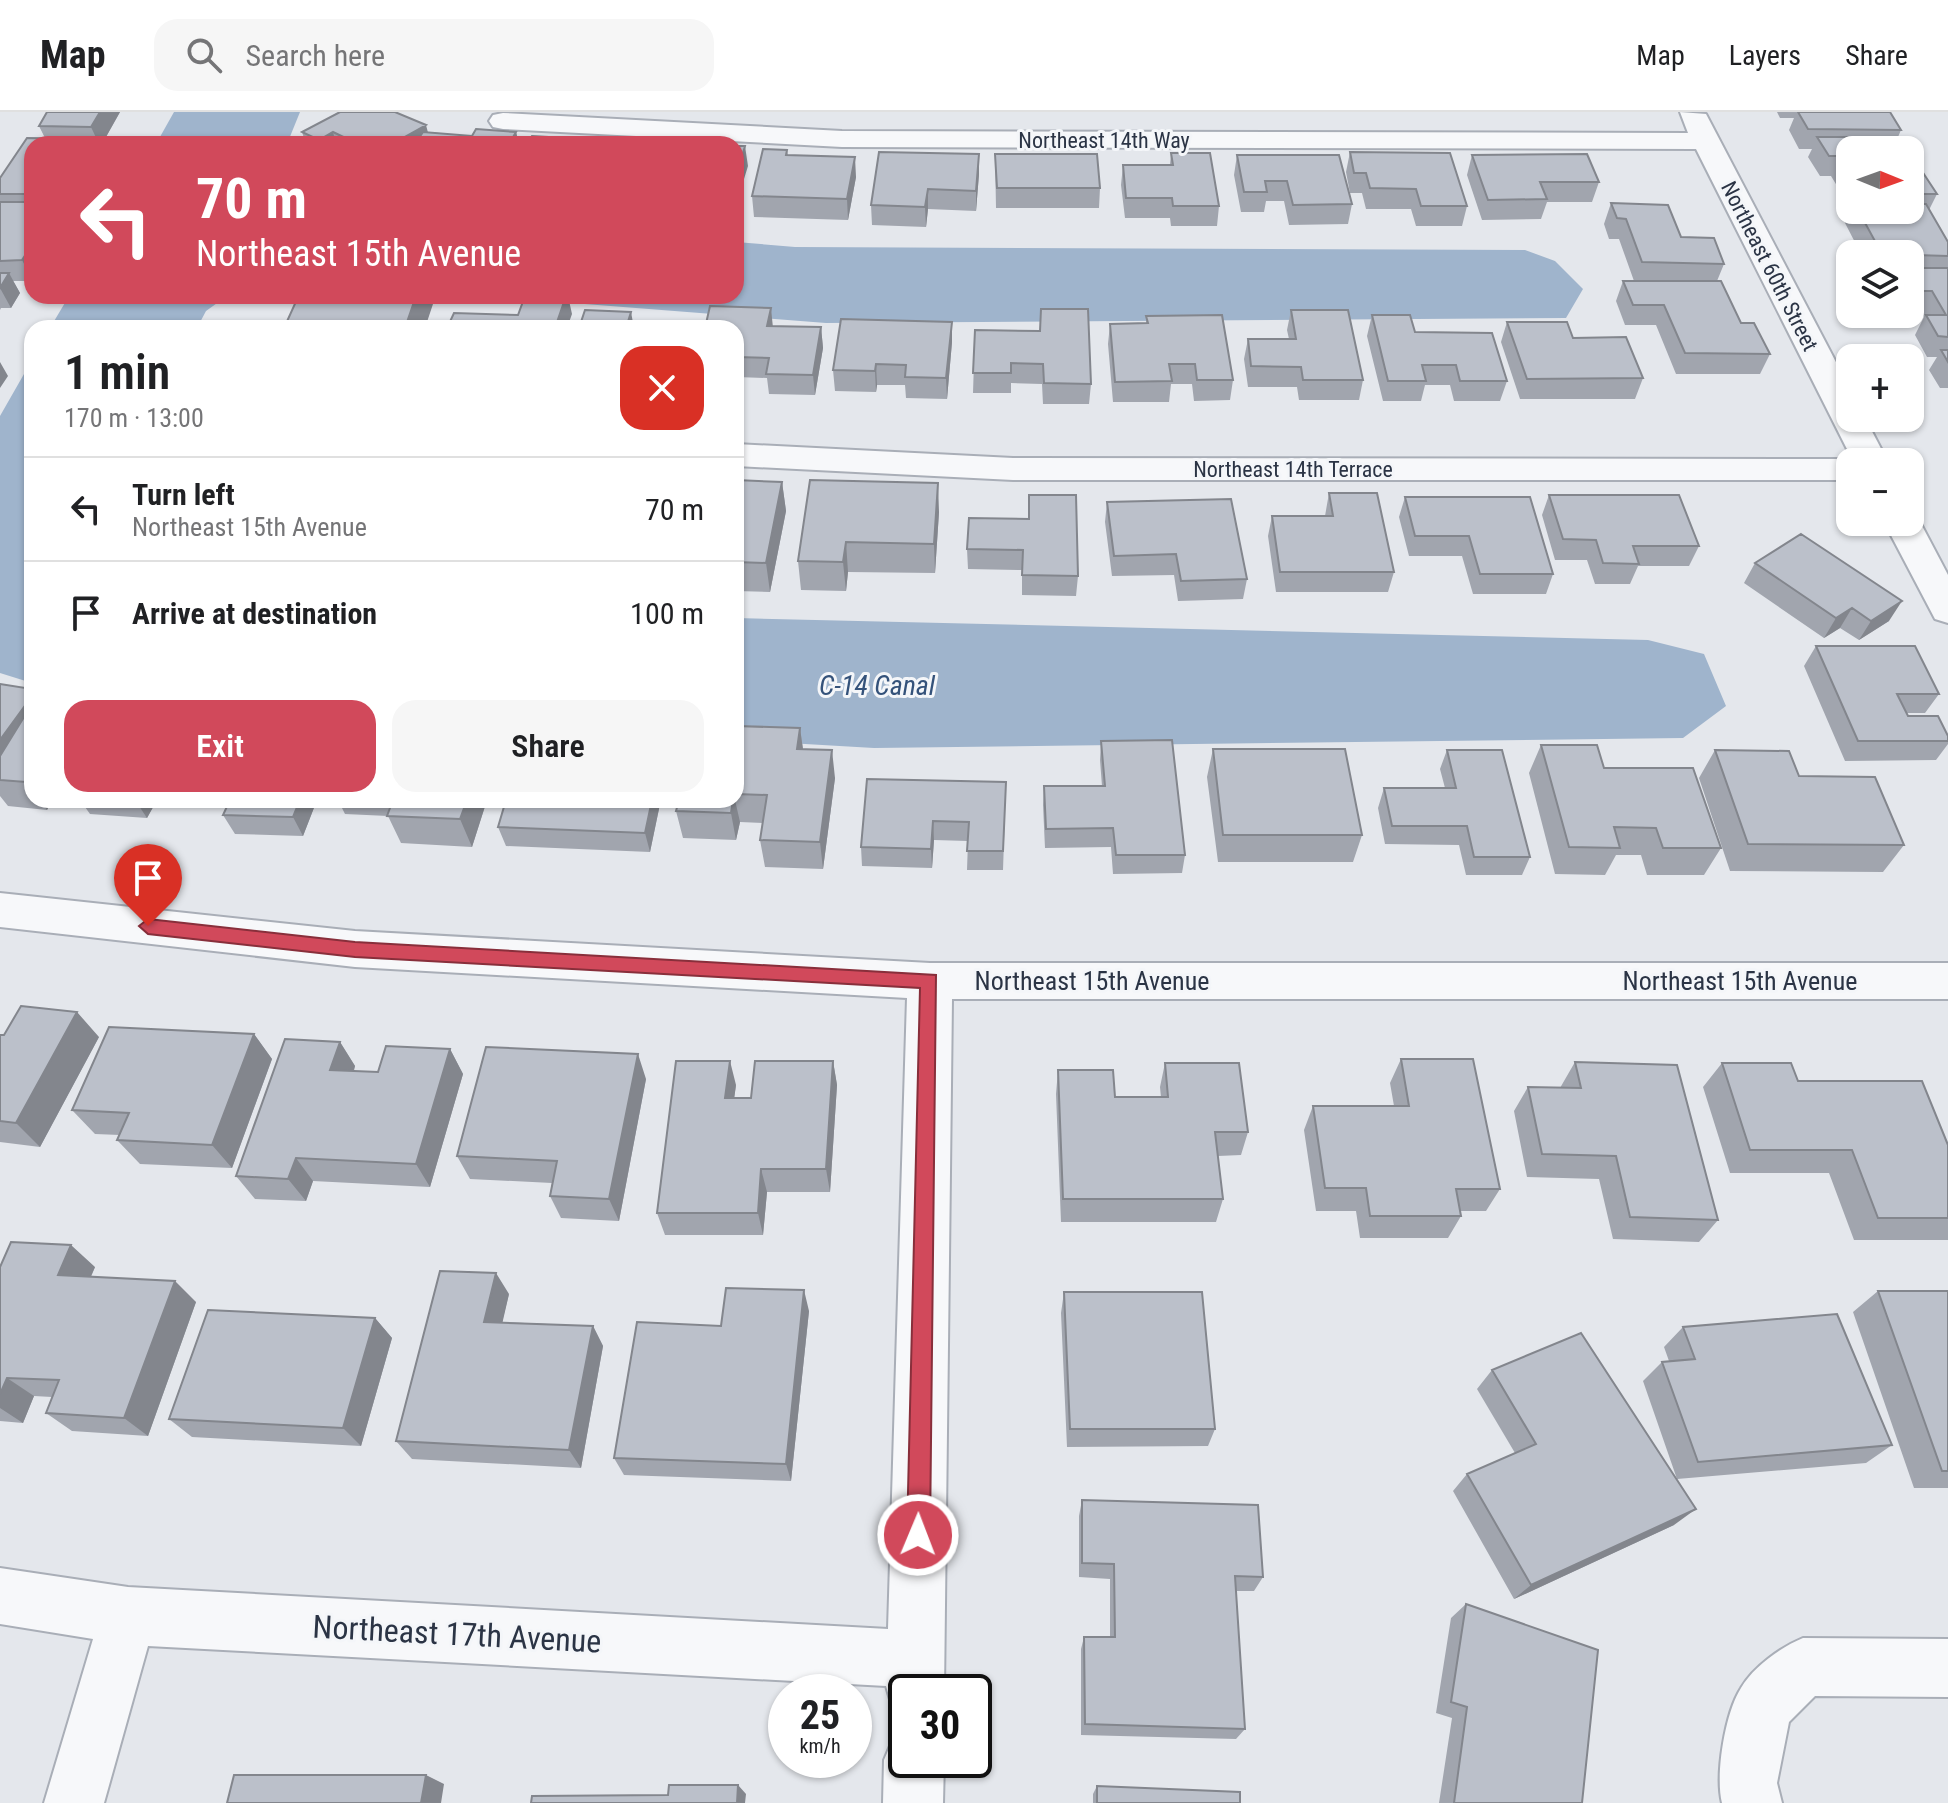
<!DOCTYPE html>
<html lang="en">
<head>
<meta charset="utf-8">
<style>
  :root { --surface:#fff; --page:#f6f6f6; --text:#202124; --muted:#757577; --line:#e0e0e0; --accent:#d1495b }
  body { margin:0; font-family:"Roboto Condensed",sans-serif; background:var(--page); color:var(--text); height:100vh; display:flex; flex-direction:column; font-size:30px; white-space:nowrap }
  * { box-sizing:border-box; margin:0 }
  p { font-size:26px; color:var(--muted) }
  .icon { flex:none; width:44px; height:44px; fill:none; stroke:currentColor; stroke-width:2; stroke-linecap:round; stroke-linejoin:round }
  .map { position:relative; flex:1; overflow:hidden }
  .panel { position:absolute; left:24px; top:208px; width:720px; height:488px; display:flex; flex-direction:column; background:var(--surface); border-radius:24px; box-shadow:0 2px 6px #0004 }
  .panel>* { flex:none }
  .hud { position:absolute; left:24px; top:24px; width:720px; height:168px; border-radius:24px; box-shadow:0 2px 6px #0004; background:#d1495b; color:#fff; overflow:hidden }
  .needle { width:52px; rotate:91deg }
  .controls { position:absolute; left:1836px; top:24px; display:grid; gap:16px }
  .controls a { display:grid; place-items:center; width:88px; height:88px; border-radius:16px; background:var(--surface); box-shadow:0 2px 6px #0004; font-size:40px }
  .speed { position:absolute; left:768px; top:1562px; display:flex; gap:16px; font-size:40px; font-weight:700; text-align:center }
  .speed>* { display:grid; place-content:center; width:104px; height:104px; border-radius:50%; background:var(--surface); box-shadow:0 2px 6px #0004; line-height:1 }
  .speed small { font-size:20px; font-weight:400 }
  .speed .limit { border:4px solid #111; border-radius:12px; background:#fff; color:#111 }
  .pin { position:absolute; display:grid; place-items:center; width:68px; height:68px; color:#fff; margin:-82px -34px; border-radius:50% 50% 50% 0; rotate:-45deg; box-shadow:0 0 8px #0007 }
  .pin .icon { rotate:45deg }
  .me { position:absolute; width:88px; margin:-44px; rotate:1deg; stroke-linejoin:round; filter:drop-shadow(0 0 6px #0008) }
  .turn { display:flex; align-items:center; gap:28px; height:168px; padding:0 40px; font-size:36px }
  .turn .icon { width:104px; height:104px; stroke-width:2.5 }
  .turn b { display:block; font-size:56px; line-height:68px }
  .round { display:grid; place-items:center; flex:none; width:84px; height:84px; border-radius:24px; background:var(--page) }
  .head { display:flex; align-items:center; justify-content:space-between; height:136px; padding:0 40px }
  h1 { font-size:48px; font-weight:600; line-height:60px }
  .action { display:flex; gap:16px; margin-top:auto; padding:16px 40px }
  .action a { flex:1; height:92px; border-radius:24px; background:var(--accent); color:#fff; font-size:32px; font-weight:600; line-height:92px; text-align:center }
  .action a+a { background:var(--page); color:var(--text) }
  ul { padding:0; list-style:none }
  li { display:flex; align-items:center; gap:24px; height:104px; padding:0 40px; border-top:2px solid var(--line) }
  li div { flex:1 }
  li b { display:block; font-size:30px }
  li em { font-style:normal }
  header { display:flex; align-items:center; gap:48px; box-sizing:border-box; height:112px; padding:0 40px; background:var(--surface); border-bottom:2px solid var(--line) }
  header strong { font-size:38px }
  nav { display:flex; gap:44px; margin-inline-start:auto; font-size:28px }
  .search { width:560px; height:72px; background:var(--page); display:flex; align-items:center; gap:20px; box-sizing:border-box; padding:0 28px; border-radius:24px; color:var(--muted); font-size:30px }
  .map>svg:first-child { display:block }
</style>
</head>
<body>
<header>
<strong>Map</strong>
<div class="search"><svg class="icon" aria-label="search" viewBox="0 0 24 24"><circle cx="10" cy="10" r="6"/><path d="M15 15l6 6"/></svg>Search here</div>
<nav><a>Map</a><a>Layers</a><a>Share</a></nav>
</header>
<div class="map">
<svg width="1948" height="1691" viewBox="0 0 1948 1691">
  <rect width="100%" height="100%" fill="#e4e7ec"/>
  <path fill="#9fb4cc" d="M174,0H300L287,32H156Z
    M736,130L795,135L1525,138L1555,149L1583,177L1566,206L826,211L484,184H736Z
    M69,184H227L206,199L197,216H50Z
    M32,248V571L0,561V304Z
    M736,506L1648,528L1704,542L1726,594L1683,626L874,636L736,628Z"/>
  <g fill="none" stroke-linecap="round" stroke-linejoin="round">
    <defs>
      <path id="minor" d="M1680,0L1706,2L1850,277V306H1865L1888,350H1850V368H1013L736,354V332L1013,346L1852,347L1696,37L842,35L503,17L493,15L489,9L493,3L503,1L842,19L1688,21Z
        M1910,401L1920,410L1948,463V511L1935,507L1884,410H1910Z
        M0,781L355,819L930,851H1948V887H952L944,1580H906V1606L894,1601L886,1574L148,1534L104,1691H44L93,1527L0,1512V1456L128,1475L888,1517L907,886L355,855L0,815Z
        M1803,1526L1948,1527V1585L1815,1584L1789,1610L1777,1671L1782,1691H1722C1715,1663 1725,1601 1741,1576C1753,1555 1781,1535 1803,1526Z
        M906,1621V1648H944L943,1691H883L884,1648L893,1627Z"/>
    </defs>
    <use href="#minor" stroke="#a9aeb7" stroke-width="4"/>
    <use href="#minor" fill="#f7f8fa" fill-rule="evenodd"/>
  </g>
  <path fill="#a1a5ae" d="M47,0H120L102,32H32V169H13L20,181L11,196H1L0,198V66L27,26H45L39,14Z
    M1777,0H1890L1901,18L1895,32L1850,38V95L1831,64H1820L1808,45L1812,37H1799L1789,18L1794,6H1780Z
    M302,20H428L472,24L516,20L519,32H306Z
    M787,38L788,43L856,65L848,108L754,105L752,84Z
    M1350,40L1467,94L1462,114H1416L1411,97H1366L1362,81H1350L1346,60Z
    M1171,41L1219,94L1217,114H1171L1170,106H1125L1121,73L1123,53H1170Z
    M1910,41L1937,82L1929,98L1948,130V276H1940L1929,258L1937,245H1927L1915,223L1924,205L1921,200H1910V142H1861L1845,111L1851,98H1910Z
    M995,42L1100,76L1099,96H996Z
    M1237,43L1352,92L1348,112L1289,113L1284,89H1266L1264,100H1241L1234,63Z
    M1472,43L1599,70L1592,90H1547L1541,107L1482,108L1467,63Z
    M979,62L976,99L928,97L926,115L872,113L871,93Z
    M1611,91L1681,125L1724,152L1717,169L1741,211L1770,242L1760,262H1676L1656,213H1625L1616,189L1623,169H1634L1619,127H1609L1604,112Z
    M1291,198L1363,268L1359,288H1299L1297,275H1248L1244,247L1248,227H1289L1287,218Z
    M1372,203L1415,220L1507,269L1500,289H1454L1450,273H1425L1421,289H1383L1367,224Z
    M1146,204L1233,268L1230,288L1194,289L1192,272H1171L1169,290H1113L1108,232L1110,212L1146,211Z
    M1507,210L1573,226L1643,266L1635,287H1520L1501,230Z
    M773,214L821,215L823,236L815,283L769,282L767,266L737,265L736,272V216Z
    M975,218L1091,272L1089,292H1043L1042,272L1011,271V281H973Z
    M952,230L947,287L906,286L905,273H877L876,280L835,279L833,258Z
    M736,368L782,370L786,399L770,480L736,479Z
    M810,368L939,400L935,461L848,460L846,479L801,478L798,449Z
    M1329,381L1394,460L1388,480H1276L1268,424L1272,404H1325Z
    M1029,383L1078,464L1076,484L1022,483V458L968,457L967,437L1028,407Z
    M1549,383L1699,434L1689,454H1638L1630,472H1595L1587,448H1555L1542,403Z
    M1405,385L1553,462L1546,482H1473L1462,444H1409L1399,405Z
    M1107,390L1247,467L1243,487L1178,489L1174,463L1112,464L1105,410Z
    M1755,451L1889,509L1859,528L1840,516L1824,526L1744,471Z
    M1816,534L1939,582L1925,601H1906L1908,604L1948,624V632L1936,648L1845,649L1804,554Z
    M0,572L32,577V688H52L47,698L8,694L0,684Z
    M736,614L800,616L803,637L835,666L823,757L765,755L760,728L763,711L740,710L736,728L683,726L676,699L679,688H736Z
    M1101,629L1185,743L1182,761L1113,762L1111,735L1045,736L1043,693L1044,674H1102L1100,648Z
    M1541,633L1604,656L1721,736L1704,763H1647L1641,743H1616L1605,763L1555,762L1529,661Z
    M1213,637L1362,723L1353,750H1218L1207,665Z
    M1447,638L1530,745L1522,763H1466L1459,733L1385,732L1378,696L1384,676H1445L1440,657Z
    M1715,638L1799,664L1904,733L1883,760L1730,759L1699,666Z
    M1006,670L1003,758H967L968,729L934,728L932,756L862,754L861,735Z
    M80,688H157L147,706L90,702Z
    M199,688H317L303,724L235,722L223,703L228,692L201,691Z
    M338,688H487L472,735L401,731L388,704L345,702Z
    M506,688H659L660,692L650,740L506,734L498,715Z
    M254,922L272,947L232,1056L140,1052L117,1028L120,1023L95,1022L72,998Z
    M0,923L99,925L40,1035L0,1030Z
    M340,930L355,954L354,959L378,960L450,937L463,962L430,1075L313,1069L306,1089L255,1087L236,1064Z
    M1401,947L1500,1077L1486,1099H1460L1461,1104L1448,1126H1360L1356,1099H1316L1304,1018L1313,994H1394L1390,971Z
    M833,949L837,973L830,1080H767L763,1123H665L657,1101L736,973L734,986H751Z
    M1575,950L1718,1108L1699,1130L1613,1127L1599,1067L1527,1065L1514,999L1528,975L1560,976Z
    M1165,951L1248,1020L1241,1043L1218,1044L1223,1087L1216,1110H1061L1056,982L1058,958L1115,985H1161L1160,975Z
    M1722,951L1948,1033V1128H1854L1829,1061H1730L1703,975Z
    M646,967L619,1109L561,1106L550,1084L552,1071L470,1067L457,1044Z
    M0,1155H95L91,1165L196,1190L148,1324L72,1319L46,1301L52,1285L34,1284L23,1311L0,1309Z
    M1878,1179H1948V1376H1914L1853,1200Z
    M1064,1180L1215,1317L1208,1334L1067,1335L1061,1201Z
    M509,1182L502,1210L593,1214L603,1234L581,1356L412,1347L396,1329Z
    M809,1199L791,1369L624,1363L614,1346L721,1214Z
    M375,1206L392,1226L361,1334L192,1325L169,1307Z
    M1683,1215L1892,1333L1866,1351L1677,1367L1643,1269L1662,1250L1669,1249L1664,1235Z
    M1492,1258L1674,1413L1514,1487L1453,1379L1467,1362L1515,1341L1477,1277Z
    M1082,1388L1263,1465L1254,1479H1236L1245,1617L1236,1627L1081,1623V1537L1084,1525H1110V1467L1079,1465V1404Z
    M1466,1492L1582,1691H1439L1452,1606L1436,1601L1451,1506Z
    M1097,1674L1240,1691H1093V1682Z"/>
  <path fill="#83868d" d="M100,0H120L102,32H99L91,15Z
    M426,13L431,32H392Z
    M333,20L336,32H320L319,28Z
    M516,20L519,32H509Z
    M745,34L748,54L736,93V65Z
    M979,42V62L976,99V79Z
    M855,45L856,65L848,108L847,87Z
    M928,77V97L926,115L925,95Z
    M32,133V167L22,148Z
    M9,161L20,181L11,196L0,176Z
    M416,184H430L433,192L425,216H405Z
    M566,184H568L572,202L567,216H555Z
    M771,196L773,216L767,214Z
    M631,200L634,216H626Z
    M952,210V230L947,287L946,266Z
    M821,215L823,236L815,283L813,263Z
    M0,250L8,264L0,276Z
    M876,252L877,273L876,280L875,259Z
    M782,370L786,399L770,480L766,451Z
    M938,371L939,400L935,461L934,432Z
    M846,430L848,460L846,479L843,450Z
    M1902,489L1889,509L1859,528L1871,509Z
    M1852,496L1840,516L1824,526L1836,506Z
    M32,584V622L0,667V628Z
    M800,616L804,645L797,637Z
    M832,638L835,666L823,757L820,730Z
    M32,660V678L26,670Z
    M40,688H52L47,698Z
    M135,688H157L147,706Z
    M300,688H317L303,724L293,705Z
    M467,688H487L472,735L460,707Z
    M652,688H659L660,692L650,740L645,721Z
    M733,688H735L740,710L736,728L731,701Z
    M933,709L934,728L932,756L931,737Z
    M77,900L99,925L40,1035L16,1011Z
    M254,922L272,947L232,1056L212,1033Z
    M340,930L355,954L346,982L330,958Z
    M450,937L463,962L430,1075L416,1052Z
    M638,942L646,967L619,1109L609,1087Z
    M730,949L736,973L731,1010L725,986Z
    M833,949L837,973L830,1080L826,1057Z
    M296,1046L313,1069L306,1089L288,1067Z
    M761,1057L767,1080L763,1123L758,1101Z
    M71,1133L95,1155L82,1184L58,1163Z
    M496,1161L509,1182L498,1230L484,1210Z
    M175,1169L196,1190L148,1324L124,1306Z
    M804,1178L809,1199L791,1369L786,1352Z
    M375,1206L392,1226L361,1334L343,1316Z
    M593,1214L603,1234L581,1356L569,1338Z
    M7,1266L34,1284L23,1311L0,1296V1282Z
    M1696,1397L1674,1413L1514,1487L1531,1473Z
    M426,1663L444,1672L441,1691H421Z
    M738,1673L746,1682L745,1691H737Z"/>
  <path fill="#bbc0ca" stroke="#83868d" stroke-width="2" d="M47,0H100L91,15L39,14Z
    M340,0H395L426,13L392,32H358L333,20L319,28L302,20Z
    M1798,0H1890L1901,18L1808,17Z
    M476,17L516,20L509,32H415L423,20L472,24Z
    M532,24L631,30L630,32H527Z
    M1817,25H1868L1873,32H1904L1908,38H1850V60L1840,44H1829Z
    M27,26L95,27L92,32H32V82H0V66Z
    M644,29L676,30L675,32H643Z
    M736,34H745L736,65Z
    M763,37L787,38L786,43L855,45L847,87L752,84Z
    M879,40L979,42L976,79L928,77L925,95L871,93Z
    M1350,40L1450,41L1467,94H1421L1416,77L1370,76L1366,61H1354Z
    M1171,41H1210L1219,94H1173L1172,86H1126L1123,53H1173Z
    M1910,41L1937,82H1910Z
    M995,42H1097L1100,76H997Z
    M1587,42L1599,70H1540L1547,87L1488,88L1472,43Z
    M1237,43H1339L1352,92L1293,93L1287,69H1265L1267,80H1244Z
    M0,90H32V133L22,148L0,149Z
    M1611,91L1668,93L1681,125L1714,126L1724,152L1642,150L1626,107L1617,106Z
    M1910,92H1926L1948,130V144L1882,142L1858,98H1910Z
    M1910,156H1948V225L1938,224L1926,203H1946L1932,179H1910Z
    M0,161H9L0,176Z
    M1623,169H1721L1741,211H1754L1770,242L1685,241L1664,193H1633Z
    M302,184H416L405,216H284L298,185Z
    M525,184H566L555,216H447L454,201L518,203Z
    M710,194L771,196L767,214L821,215L813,263L766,262L769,246L736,245V216H705Z
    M1041,197H1088L1091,272L1044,271L1043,252L1011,251V261H973L975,218L1040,219Z
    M585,198L631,200L626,216H579Z
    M1291,198H1348L1363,268H1303L1301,255L1251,254L1248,227H1296Z
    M1222,203L1233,268H1197L1195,252H1169L1172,269L1115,270L1110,212L1148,211L1146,204Z
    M1372,203H1410L1415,220L1492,221L1507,269H1460L1456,253H1422L1426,269H1388Z
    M841,207L952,210L946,266L905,265L906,253L876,252L875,259L833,258Z
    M1507,210H1567L1573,226L1626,225L1643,266L1527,267Z
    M1941,238H1948V250Z
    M736,368L782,370L766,451L736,450Z
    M810,368L938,371L934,432L846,430L843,450L798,449Z
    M1329,381H1377L1394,460H1280L1272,404H1333Z
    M1029,383H1076L1078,464L1022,463L1023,438L967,437L969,406L1029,407Z
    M1549,383H1679L1699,434H1633L1639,452L1603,451L1596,428L1563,427Z
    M1405,385H1530L1553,462H1480L1469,424H1415Z
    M1231,387L1247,467L1181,469L1176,442L1114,444L1107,390Z
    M1801,422L1902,489L1871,509L1852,496L1836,506L1755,451Z
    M1816,534H1915L1939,582H1897L1908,604H1938L1948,624V629H1858Z
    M0,572L32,577V584L0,628Z
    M32,592V660L26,670L0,668V644Z
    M736,614L800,616L797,637L832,638L820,730L760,728L767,683L736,682Z
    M1172,628L1185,743H1116L1113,716L1046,717L1044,674H1105L1101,629Z
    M1541,633H1597L1604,656H1693L1721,736H1663L1656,716L1614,715L1620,736L1569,735Z
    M1213,637H1345L1362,723H1223Z
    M1447,638H1502L1530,745H1474L1467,714H1392L1384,676H1456Z
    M1715,638L1789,639L1799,664L1875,665L1904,733L1748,732Z
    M867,667L1006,670L1003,739H967L969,710L933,709L931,737L861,735Z
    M230,688H300L293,705L223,703Z
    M393,688H467L460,707L387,704Z
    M506,688H652L645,721L498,715Z
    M679,688H733L731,701L676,699Z
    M21,894L77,900L16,1011L0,1009V923H4Z
    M109,915L254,922L212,1033L117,1028L129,1001L72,998Z
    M285,927L340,930L330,958L378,960L386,934L450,937L416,1052L296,1046L288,1067L236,1064Z
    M486,935L638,942L609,1087L550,1084L557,1049L457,1044Z
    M1401,947H1473L1500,1077H1456L1461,1104H1370L1366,1076H1325L1313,994H1409Z
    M676,949H730L725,986H751L755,949H833L826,1057H761L758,1101H657Z
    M1575,950L1677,953L1718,1108L1630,1105L1616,1044L1542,1042L1528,975L1581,976Z
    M1165,951H1239L1248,1020H1215L1223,1087H1063L1058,958H1113L1115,985H1168Z
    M1722,951H1791L1798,969H1922L1948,1033V1106H1878L1852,1038H1750Z
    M11,1130L71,1133L58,1163L175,1169L124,1306L46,1301L59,1268L7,1266L0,1282V1155Z
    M440,1159L496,1161L484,1210L593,1214L569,1338L396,1329Z
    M726,1176L804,1178L786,1352L614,1346L637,1210L721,1214Z
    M1878,1179H1948V1359H1942Z
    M1064,1180H1202L1215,1317H1070Z
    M208,1198L375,1206L343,1316L169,1307Z
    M1837,1202L1892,1333L1698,1350L1662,1250L1695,1247L1683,1215Z
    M1581,1221L1696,1397L1531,1473L1467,1362L1536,1332L1492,1258Z
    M1082,1388L1258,1393L1263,1465L1235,1464L1245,1617L1085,1612L1084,1525H1115L1114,1452L1082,1451Z
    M1466,1492L1598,1538L1582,1691H1454L1467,1595L1451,1590Z
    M234,1663H426L421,1691H227Z
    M669,1673H738L737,1691H531L532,1684L668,1683Z
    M1097,1674L1240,1680V1691H1097Z"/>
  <path fill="#d1495b" stroke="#882f3b" stroke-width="2" d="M148,807L355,830L936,863L930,1423L927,1432L918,1435L910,1432L907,1423L920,876L355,845L148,822L139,814Z"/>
  <g text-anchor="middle" stroke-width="6" stroke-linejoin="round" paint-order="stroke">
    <g font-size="22" fill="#2b3445" stroke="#f4f6f9">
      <text x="1104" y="36">Northeast 14th Way</text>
      <text transform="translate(1770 154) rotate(63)" y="8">Northeast 60th Street</text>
      <text x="1293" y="365">Northeast 14th Terrace</text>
    </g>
    <g font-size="26" fill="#2b3445" stroke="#f4f6f9">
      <text x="1092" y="878">Northeast 15th Avenue</text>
      <text x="1740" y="878">Northeast 15th Avenue</text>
    </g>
    <g font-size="28" font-style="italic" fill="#34527a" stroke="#f4f6f9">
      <text x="877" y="583">C-14 Canal</text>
    </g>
    <g font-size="32" fill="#2b3445" stroke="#f4f6f9">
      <text transform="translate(457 1522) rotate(3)" y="11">Northeast 17th Avenue</text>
    </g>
  </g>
</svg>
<div class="controls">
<a><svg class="needle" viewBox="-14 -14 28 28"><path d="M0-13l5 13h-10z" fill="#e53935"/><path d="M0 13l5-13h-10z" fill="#757577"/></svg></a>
<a><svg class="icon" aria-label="layers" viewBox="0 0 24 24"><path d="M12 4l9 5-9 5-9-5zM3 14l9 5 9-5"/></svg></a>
<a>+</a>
<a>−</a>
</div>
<div class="speed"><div>25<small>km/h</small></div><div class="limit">30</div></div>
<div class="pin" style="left:148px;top:814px;background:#d93025"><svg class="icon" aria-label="arrive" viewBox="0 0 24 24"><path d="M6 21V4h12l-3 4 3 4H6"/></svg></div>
<svg class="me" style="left:918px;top:1423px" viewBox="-20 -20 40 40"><circle r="17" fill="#d1495b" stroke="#fff" stroke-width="3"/><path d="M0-11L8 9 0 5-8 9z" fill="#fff"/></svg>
<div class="hud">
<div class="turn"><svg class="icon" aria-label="left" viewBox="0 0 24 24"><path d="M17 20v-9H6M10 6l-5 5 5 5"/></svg><div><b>70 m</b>Northeast 15th Avenue</div></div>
</div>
<section class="panel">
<div class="head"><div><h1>1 min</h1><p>170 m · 13:00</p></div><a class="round" style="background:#d93025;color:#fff"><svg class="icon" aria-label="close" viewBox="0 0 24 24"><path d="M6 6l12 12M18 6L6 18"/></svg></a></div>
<ul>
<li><svg class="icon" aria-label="left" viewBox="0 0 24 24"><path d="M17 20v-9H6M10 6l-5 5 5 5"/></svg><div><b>Turn left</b><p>Northeast 15th Avenue</p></div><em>70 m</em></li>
<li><svg class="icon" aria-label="arrive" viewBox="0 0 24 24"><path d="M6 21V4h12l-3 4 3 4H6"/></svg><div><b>Arrive at destination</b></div><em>100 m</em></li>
</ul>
<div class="action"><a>Exit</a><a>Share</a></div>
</section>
</div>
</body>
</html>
